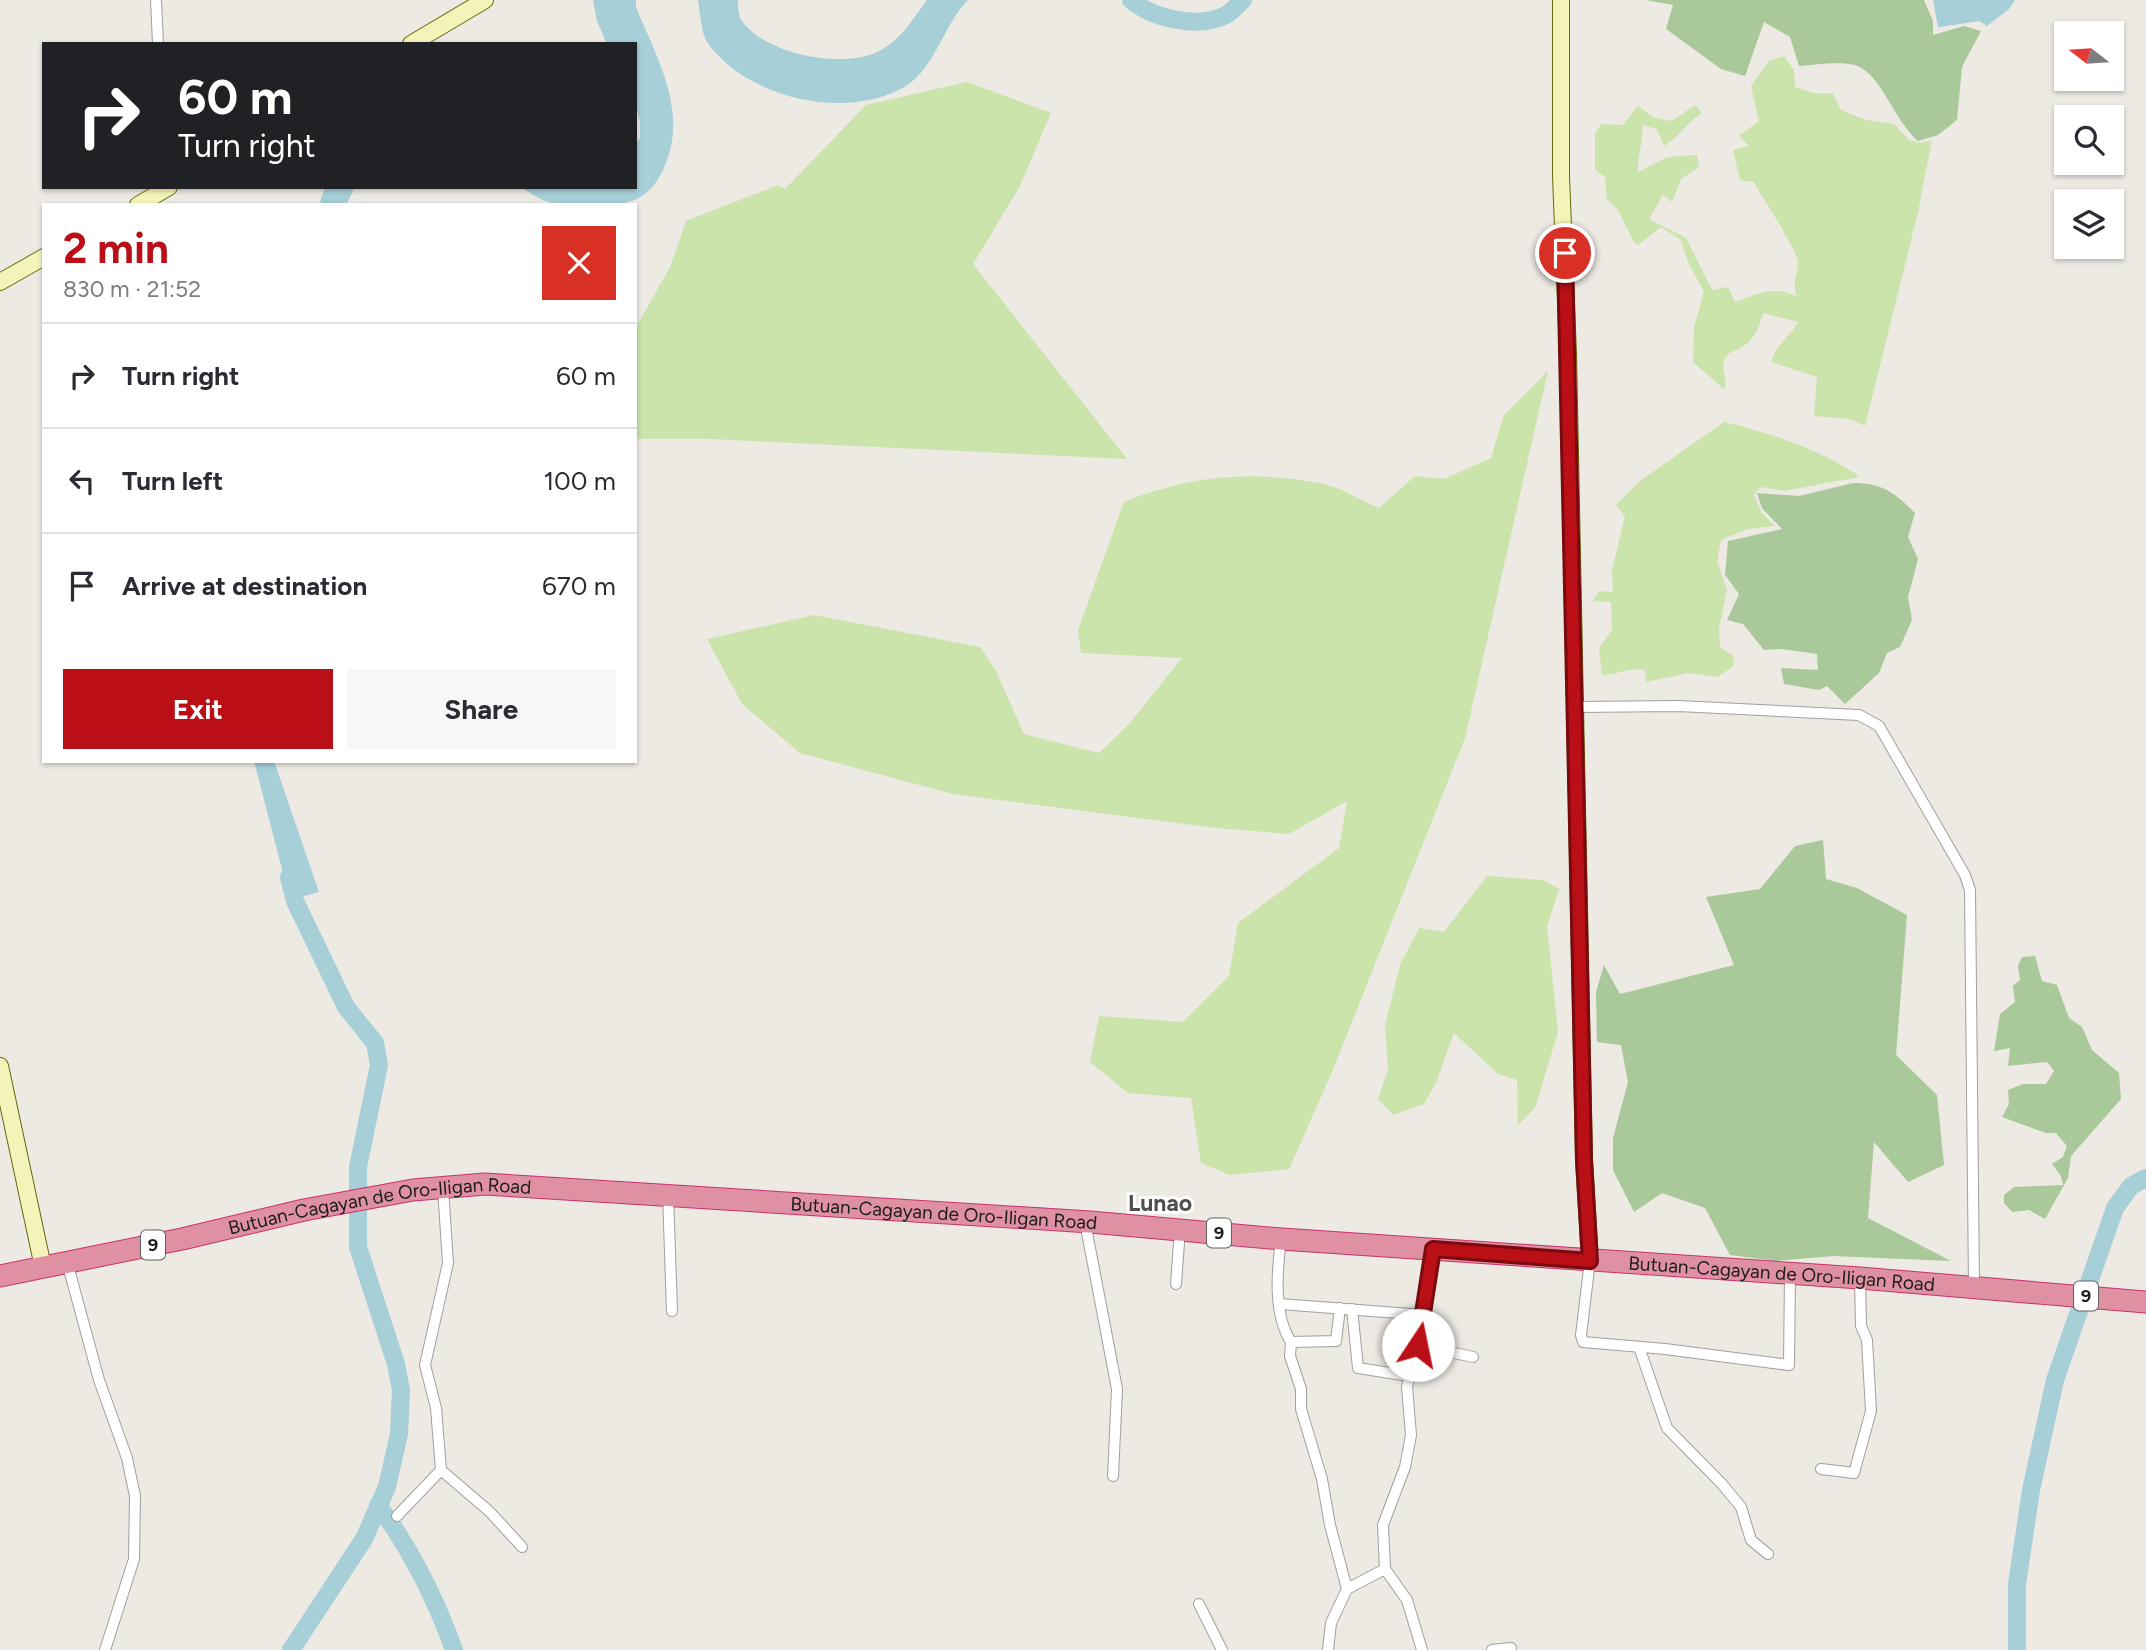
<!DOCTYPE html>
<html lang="en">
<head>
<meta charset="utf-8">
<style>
  :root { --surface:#fff; --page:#f7f7f7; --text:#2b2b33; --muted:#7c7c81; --line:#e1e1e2; --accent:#ba0f16 }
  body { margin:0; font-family:Figtree,sans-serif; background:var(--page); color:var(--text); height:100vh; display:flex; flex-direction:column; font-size:26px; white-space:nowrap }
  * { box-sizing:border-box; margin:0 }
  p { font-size:23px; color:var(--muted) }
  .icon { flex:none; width:38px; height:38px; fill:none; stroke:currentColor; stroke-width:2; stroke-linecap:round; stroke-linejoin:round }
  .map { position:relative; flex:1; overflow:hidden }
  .drawer { position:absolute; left:42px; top:203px; width:595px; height:560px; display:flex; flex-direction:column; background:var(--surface); border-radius:0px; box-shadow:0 2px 5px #0004 }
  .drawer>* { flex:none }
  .guide { position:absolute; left:42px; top:42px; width:595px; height:147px; border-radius:0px; box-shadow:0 2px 5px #0004; background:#202124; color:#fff; overflow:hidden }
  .needle { width:46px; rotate:287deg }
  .fabs { position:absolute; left:2054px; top:21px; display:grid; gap:14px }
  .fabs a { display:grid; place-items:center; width:70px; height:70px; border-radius:0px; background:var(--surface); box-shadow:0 2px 5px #0004; font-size:35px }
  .pin { position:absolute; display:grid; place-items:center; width:60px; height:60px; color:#fff; margin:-30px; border:4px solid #fff; border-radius:50%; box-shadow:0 2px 7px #0007 }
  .me { position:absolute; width:77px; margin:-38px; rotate:11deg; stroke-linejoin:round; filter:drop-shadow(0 0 5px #0008) }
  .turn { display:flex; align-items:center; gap:24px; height:147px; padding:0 21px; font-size:32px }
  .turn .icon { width:91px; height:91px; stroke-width:2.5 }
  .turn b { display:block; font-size:49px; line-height:60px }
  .round { display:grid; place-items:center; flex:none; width:74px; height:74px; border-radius:0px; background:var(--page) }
  .summary { display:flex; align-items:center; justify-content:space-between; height:119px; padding:0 21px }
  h1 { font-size:42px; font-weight:700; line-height:52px; color:var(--accent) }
  .action { display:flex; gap:14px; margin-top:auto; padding:14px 21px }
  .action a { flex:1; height:80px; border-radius:0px; background:var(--accent); color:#fff; font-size:28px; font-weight:700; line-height:80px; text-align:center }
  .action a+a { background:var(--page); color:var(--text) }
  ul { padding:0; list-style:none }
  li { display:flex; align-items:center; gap:21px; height:105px; padding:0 21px; border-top:2px solid var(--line) }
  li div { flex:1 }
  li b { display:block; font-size:26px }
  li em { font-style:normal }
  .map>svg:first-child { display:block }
</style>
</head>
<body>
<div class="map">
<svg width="2146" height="1650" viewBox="0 0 2146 1650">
  <rect width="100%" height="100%" fill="#ede9e3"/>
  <path fill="#cae4ac" d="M1784,56L1794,70L1795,87L1813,93H1833L1841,110L1866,120L1894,124L1909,140L1921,143L1932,140L1918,212L1865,426L1850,419L1814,416L1817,377L1771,362C1775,345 1790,337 1798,322L1763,313C1758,329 1755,340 1739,349C1734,351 1729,352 1726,357C1718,369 1729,377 1724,389L1693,362L1694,327L1704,292L1688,262L1681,240L1661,227L1638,245L1634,242L1618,210L1607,199L1605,177L1595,169V134L1601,124L1623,125L1638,106L1654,118L1672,121L1695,105L1702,113C1686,122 1680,137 1664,146L1657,129L1642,125C1644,142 1637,156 1638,172L1667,157L1697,155L1699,167L1681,179L1672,202L1663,195L1649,219L1686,238L1712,290L1728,287L1735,302C1758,294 1772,285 1796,296C1793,277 1797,280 1798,264C1799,252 1762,197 1754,182L1740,180L1733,150L1749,146L1739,136L1759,121L1751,86L1769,61Z
    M967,82L1051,113L1020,186L973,264L1127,459L711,439H635V329L670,267L686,221L778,185L785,189L866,105Z
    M1548,371L1465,738L1332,1072L1289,1169L1230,1175L1201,1163L1191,1098L1128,1093L1090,1062L1099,1016L1183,1022L1229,976L1238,923L1339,848L1347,801L1289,834L1216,828L953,794L800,753L742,704L707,639L814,615L980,647L995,669L1024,734L1099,753L1130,723L1182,658L1081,653L1078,630L1124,502C1189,476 1250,470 1320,483C1340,487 1360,500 1379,508L1415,476L1444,479L1491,458L1504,415Z
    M1724,422C1773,434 1818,448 1860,477L1784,491L1761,487L1754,495L1761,512L1775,526L1747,529L1721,540L1717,561L1727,590L1719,628L1720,647L1733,656L1734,666L1717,677L1689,673L1646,682L1645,670C1630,667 1617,675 1602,675L1599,648L1612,630L1611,602L1593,601L1599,591L1613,592L1612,570L1625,516L1616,505L1640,481Z
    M1487,876L1543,880L1559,889L1547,926L1558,1032L1535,1108L1518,1125L1517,1080L1498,1074L1454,1033L1436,1083L1424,1104L1393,1115L1378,1099L1388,1070L1385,1025L1400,965L1419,928L1444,932Z"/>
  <path fill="#aac99a" d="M1646,0H1924L1933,21V35L1964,26L1981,31L1962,67L1957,120L1938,135L1918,141C1894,121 1882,74 1855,65C1839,61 1815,65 1799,66L1790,37L1764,22L1745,76L1721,69L1666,29L1673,5Z
    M1853,483C1883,483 1895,493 1915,513L1908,537L1918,559L1908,597L1912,620L1900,647L1887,653L1879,673L1845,704L1827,686L1819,690L1784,684L1781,668L1818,670L1817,654L1782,649L1764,650L1743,624L1727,620L1739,594L1725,575L1728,541L1782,529L1762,508L1757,493L1799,496Z
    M1823,840L1826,879L1857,888L1907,915L1896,1055L1937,1095L1944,1165L1908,1182L1874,1142L1868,1218L1951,1261L1833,1256L1776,1261L1730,1255L1705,1208L1662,1193L1634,1212L1613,1170V1138L1628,1082L1621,1045L1597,1042L1596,992L1604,965L1620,994L1734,965L1706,897L1760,889L1795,846Z
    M2035,956L2042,981L2057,985L2069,1018L2082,1027L2092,1050L2119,1073L2121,1099L2071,1156L2068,1178L2045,1219L2029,1210L2012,1212L2004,1203V1195L2014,1187L2063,1185L2061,1176L2052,1164L2063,1157L2067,1146L2056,1133H2046L2002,1117L2009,1104L2008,1090L2023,1084H2046L2054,1071L2047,1062L2008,1066L2010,1048L1994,1051L2000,1014L2015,1002L2013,986L2020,980L2018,966L2022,957Z"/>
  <path fill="#a6cfd8" d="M593,0H636V7C657,59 690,113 663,170C648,201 629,205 597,205C565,205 548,208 522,187H635V144L640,138V122L635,100V44H607L597,21Z
    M698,0H738C738,7 738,15 742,21C765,54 839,68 875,53C899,43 912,20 927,0H968C944,24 935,68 906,86C846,122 746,98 707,42C701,32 700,12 698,0Z
    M1933,0H2015L2009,9L1987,26L1979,21L1941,27H1938Z
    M325,187H355L346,205H319Z
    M254,761H274L319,892L290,900Z"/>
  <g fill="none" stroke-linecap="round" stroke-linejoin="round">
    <path stroke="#a6cfd8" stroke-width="18" d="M1131,0C1154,19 1198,29 1226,15C1232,12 1238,4 1243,0
      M289,877L295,901L346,1007L375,1043L379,1065L358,1167V1247L396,1364L401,1390L399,1434L387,1487L364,1539L291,1650
      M378,1505C412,1551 435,1597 454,1650
      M2017,1650V1584L2031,1490L2055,1380L2115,1208L2131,1186L2146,1178"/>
    <defs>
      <path id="street" d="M156,0L158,44
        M1576,707L1678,706L1859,715L1879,726L1965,875L1970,890L1974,1287
        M443,1188L448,1263L425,1365L436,1408L441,1470L490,1512L522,1547
        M668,1194L672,1311
        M1085,1222L1117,1389L1113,1476
        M1281,1239C1277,1271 1273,1314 1291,1342L1336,1341L1340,1308
        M1590,1261L1581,1335L1583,1342L1665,1349L1789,1365L1790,1274
        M67,1262L99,1380L127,1458L135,1496L134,1559L105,1650
        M1176,1284L1180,1229
        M1280,1304L1424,1315
        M1352,1309L1358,1368L1409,1376
        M1291,1342L1290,1356L1301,1389V1409L1322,1479L1330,1525L1347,1589
        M1417,1345L1473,1357
        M1639,1347L1667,1428L1722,1484L1741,1507L1751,1540L1768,1554
        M1821,1469L1854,1473L1871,1411L1867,1340L1861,1326L1860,1278
        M397,1516L441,1470
        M1385,1569L1407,1600L1422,1650
        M1199,1604L1222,1650
        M1328,1650L1331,1623L1347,1589L1385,1569L1383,1525L1405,1467L1411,1435L1407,1387L1421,1329L1433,1249
        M1492,1650L1511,1648"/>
      <path id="secondary" d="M1561,0V176L1568,354L1584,1160L1590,1261
        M411,44L485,0
        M138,205L169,187
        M0,282L44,257
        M0,1066L43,1267"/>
      <g id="highway">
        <path id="s1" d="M0,1276L182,1239L304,1210L413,1190L485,1184L1090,1222L1281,1239L1860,1278L2146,1302"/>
      </g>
    </defs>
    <use href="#street" stroke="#a0a0a0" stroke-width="12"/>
    <use href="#secondary" stroke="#646a0d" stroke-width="18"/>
    <use href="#highway" stroke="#ca316c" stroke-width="23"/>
    <use href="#street" stroke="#fff" stroke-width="10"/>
    <use href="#secondary" stroke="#f4f4ba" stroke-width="16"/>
    <use href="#highway" stroke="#df90a2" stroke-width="21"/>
  </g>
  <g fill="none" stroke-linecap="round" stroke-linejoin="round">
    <defs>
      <path id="route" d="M1418,1345L1433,1249L1590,1261L1584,1160L1565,253"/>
    </defs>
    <use href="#route" stroke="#790a0e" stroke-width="18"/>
    <use href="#route" stroke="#ba0f16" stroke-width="12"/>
  </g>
  <g text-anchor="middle" stroke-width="6" stroke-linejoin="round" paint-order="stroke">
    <g fill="#fff" stroke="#606060" stroke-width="2">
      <rect x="1207" y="1218.5" width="24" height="29" rx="5"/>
      <rect x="141" y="1230.5" width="24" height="29" rx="5"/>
      <rect x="2074" y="1281.5" width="24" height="29" rx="5"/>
    </g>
    <g font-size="18" font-weight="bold" fill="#1c1c1c">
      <text x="1219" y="1239">9</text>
      <text x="153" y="1251">9</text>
      <text x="2086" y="1302">9</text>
    </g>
    <g font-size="19" fill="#1c1c1c" stroke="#fff">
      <text dy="7" stroke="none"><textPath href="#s1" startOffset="387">Butuan-Cagayan de Oro-Iligan Road</textPath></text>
      <text dy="7" stroke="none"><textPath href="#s1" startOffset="954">Butuan-Cagayan de Oro-Iligan Road</textPath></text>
      <text dy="7" stroke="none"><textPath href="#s1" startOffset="1794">Butuan-Cagayan de Oro-Iligan Road</textPath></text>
    </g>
    <g font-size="23" font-weight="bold" fill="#4f4f4f" stroke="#fff">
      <text x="1160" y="1211">Lunao</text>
    </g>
  </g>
</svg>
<div class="fabs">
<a><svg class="needle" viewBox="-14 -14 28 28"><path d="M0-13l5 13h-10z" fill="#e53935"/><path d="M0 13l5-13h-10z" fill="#7c7c81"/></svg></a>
<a><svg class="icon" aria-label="search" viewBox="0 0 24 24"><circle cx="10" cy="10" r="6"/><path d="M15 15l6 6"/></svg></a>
<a><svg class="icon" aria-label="layers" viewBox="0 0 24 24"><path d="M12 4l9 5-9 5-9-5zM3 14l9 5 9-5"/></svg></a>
</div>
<div class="pin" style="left:1565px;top:253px;background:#d93025"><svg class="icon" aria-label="arrive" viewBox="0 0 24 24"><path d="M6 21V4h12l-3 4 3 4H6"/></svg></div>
<svg class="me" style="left:1418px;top:1345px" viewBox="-20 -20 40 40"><circle r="19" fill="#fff"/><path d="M0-13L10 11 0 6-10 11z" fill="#ba0f16"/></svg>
<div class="guide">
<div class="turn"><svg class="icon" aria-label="right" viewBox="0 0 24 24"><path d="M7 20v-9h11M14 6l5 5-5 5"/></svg><div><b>60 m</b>Turn right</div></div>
</div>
<section class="drawer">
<div class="summary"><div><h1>2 min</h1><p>830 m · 21:52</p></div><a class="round" style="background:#d93025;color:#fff"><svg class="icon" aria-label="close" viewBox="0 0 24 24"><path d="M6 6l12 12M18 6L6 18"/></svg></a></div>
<ul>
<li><svg class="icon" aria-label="right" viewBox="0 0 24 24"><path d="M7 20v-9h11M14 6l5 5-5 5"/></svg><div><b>Turn right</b></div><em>60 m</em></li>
<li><svg class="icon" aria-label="left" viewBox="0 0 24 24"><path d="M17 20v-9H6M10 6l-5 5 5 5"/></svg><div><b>Turn left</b></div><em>100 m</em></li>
<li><svg class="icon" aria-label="arrive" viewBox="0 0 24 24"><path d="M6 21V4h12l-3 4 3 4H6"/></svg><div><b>Arrive at destination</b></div><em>670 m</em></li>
</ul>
<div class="action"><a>Exit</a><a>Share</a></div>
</section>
</div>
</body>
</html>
